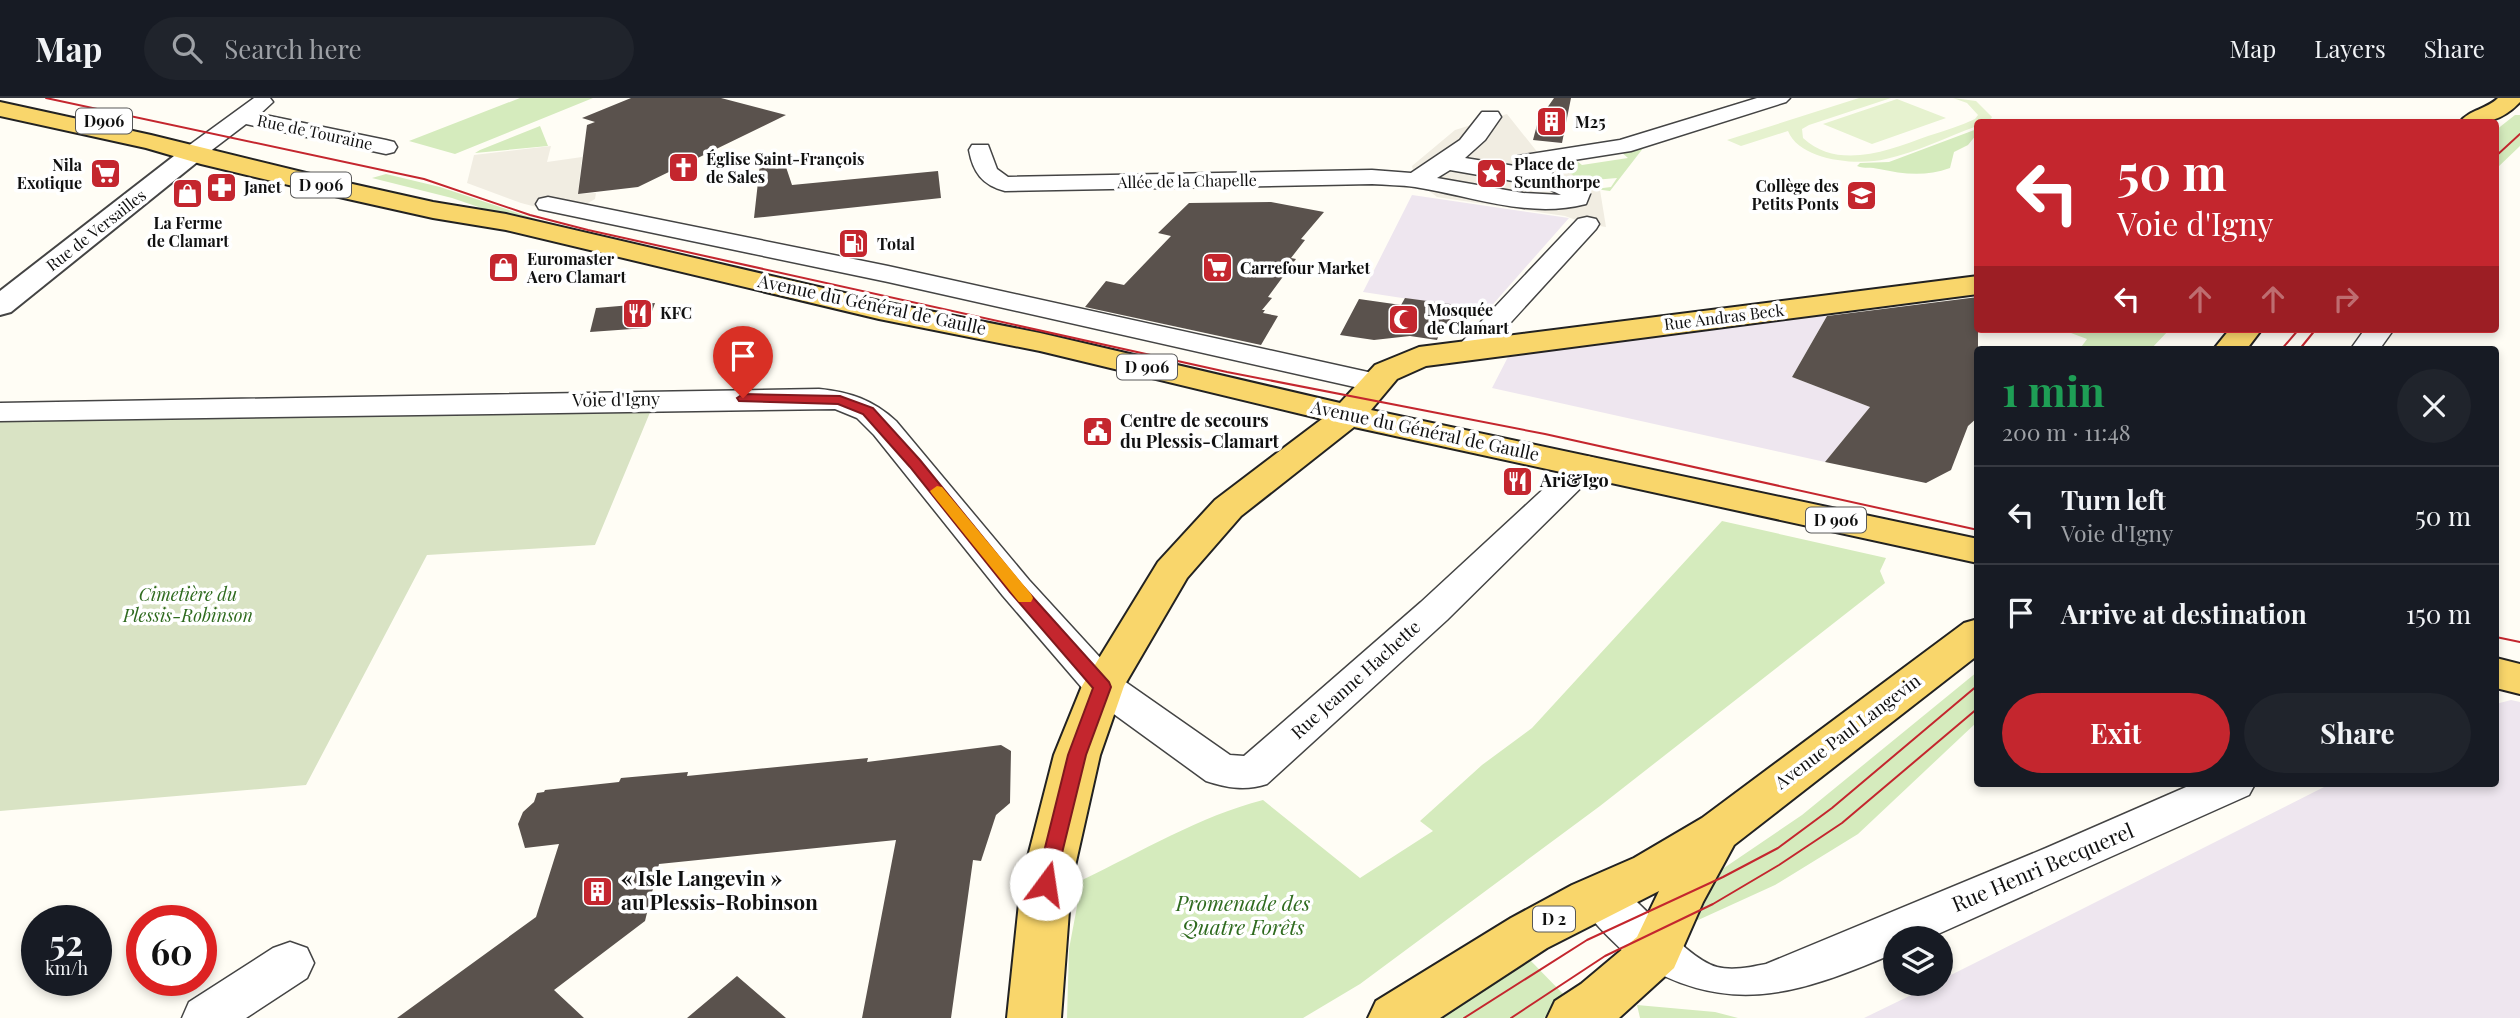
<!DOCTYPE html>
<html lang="en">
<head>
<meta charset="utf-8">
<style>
  :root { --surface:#171b24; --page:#20242c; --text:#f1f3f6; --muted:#9ea1a6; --line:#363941; --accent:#c4262e }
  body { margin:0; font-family:"Playfair Display",serif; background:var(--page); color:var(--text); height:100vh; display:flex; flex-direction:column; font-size:26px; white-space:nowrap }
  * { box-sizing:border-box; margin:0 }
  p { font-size:23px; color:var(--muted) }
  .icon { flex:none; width:38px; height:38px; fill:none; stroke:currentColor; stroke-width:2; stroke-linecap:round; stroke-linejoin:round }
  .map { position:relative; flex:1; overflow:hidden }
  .panel { position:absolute; left:1974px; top:248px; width:525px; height:441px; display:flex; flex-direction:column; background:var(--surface); border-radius:7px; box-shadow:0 4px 10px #0003 }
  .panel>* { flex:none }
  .banner { position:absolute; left:1974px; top:21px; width:525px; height:214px; border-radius:7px; box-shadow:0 4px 10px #0003; background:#c4262e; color:#fff; overflow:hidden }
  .fabs { position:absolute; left:1883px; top:828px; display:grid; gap:14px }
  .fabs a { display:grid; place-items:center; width:70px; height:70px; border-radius:50%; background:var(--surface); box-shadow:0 4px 10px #0003; font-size:35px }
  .speed { position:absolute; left:21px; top:807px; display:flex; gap:14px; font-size:35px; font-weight:700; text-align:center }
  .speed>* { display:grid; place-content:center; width:91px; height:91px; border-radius:50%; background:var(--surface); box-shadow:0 4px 10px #0003; line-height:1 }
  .speed small { font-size:18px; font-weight:400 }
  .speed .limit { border:10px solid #d22; background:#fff; color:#111 }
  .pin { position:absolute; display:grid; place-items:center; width:60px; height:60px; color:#fff; margin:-72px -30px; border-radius:50% 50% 50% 0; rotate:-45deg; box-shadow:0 0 7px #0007 }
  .pin .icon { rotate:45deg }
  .me { position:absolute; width:77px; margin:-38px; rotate:14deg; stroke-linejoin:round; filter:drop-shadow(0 0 5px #0008) }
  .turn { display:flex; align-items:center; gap:24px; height:147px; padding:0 28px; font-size:32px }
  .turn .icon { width:91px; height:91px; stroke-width:2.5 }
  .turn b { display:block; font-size:49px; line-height:60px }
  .lanes { display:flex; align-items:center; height:66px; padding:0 28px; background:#0003; justify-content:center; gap:35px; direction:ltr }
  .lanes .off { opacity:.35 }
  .round { display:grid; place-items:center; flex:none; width:74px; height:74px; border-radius:37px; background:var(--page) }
  .overview { display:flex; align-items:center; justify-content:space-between; height:119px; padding:0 28px }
  h1 { font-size:42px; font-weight:700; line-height:52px; color:#1e9e55 }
  .cta { display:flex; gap:14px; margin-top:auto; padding:14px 28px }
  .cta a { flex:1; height:80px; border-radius:42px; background:var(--accent); color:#fff; font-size:28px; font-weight:700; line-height:80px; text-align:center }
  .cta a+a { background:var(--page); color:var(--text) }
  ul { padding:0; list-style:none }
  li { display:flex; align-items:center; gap:21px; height:98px; padding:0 28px; border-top:2px solid var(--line) }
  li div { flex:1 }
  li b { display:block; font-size:26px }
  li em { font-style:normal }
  header { display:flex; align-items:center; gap:42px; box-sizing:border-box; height:98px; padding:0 35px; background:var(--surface); border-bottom:2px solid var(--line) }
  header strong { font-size:33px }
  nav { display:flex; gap:38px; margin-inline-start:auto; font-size:24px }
  .search { width:490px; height:63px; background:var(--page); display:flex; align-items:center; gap:18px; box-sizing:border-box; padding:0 24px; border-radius:38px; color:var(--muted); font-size:26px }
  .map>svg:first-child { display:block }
</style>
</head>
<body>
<header>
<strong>Map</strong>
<div class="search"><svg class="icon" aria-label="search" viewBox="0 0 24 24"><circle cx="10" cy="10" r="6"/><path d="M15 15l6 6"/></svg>Search here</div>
<nav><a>Map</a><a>Layers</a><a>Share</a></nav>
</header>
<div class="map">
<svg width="2520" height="920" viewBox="0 0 2520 920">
  <rect width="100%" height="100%" fill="#fffdf5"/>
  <path fill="#eee6ef" d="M1412,97L1569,120L1487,213L1363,194Z
    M1828,216L1792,279L1870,309L1825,364L1492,290L1509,257Z
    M2511,602L2520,604V920H1864L1934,886H1941V882L2330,686H2496V606Z"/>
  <path fill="#d5ebbd" d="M520,0H593L455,56L409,43Z
    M2515,17H2520V48L2496,71V32Z
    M540,28L548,48L475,55L480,52Z
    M1977,31V36L1968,47L1954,54L1950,70C1925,79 1903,76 1879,71C1871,69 1865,71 1857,68L1860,65L1889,64Z
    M1642,49H1644L1610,93L1595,91L1611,89L1617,80L1582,83L1547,64L1573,60L1582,67L1628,60L1621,54Z
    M386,76L440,89L536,121L687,157L684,159L499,116L452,100L372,80Z
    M2078,231H2170L2150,252H2079L2087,241L2071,235Z
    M1722,423L1886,460L1880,473L1885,485L1600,708L1360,886L1303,920H1067L1069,851L1082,782C1141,754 1200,718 1263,702L1360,780L1433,733L1420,723L1482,667L1532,630Z
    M1977,574V624L1858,736L1775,787L1696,823L1721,772L1802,717Z
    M1529,861L1568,901L1544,920H1434Z
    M1637,907L1715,914L1738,920H1640Z"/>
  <path fill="#d9e3c4" d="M651,312L595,447L427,457L306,687L0,713V323Z"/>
  <path fill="#e6f2cf" d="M1859,0H1891L1809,27L1802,31L1803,40C1839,73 1889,52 1928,38C1944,33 1960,28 1975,21L1978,17L1967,5L1953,0L1976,3L1992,19L1989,24H1978L1977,28C1947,39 1917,54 1886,61C1858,68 1800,63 1788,33L1741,48L1727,42Z
    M1897,1L1946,20L1872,46L1823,26Z"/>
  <path fill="#f1ede2" d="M1507,16L1542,60L1600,92L1606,129L1587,126L1565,118L1437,99L1415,82L1412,68L1455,32Z
    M551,48L547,64L582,59L578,96L596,95L595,101L567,117L521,105L467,85L474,57Z"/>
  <path fill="#5a524d" d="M631,0H721L786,17L638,89L578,96L587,27L595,24L582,20Z
    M1554,0H1571L1562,45L1533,42L1538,23Z
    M784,63L792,87L938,73L941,100L754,120L760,66Z
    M1271,104L1324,114L1301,141L1305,142L1291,160L1296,161L1268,199L1272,200L1262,212H1265L1263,215L1278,218L1261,247L1085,209L1106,183L1124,187L1171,138L1158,135L1189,105Z
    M1978,199V319L1968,328L1951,372L1926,385L1825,364L1870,309L1792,279L1827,218Z
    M1405,200L1465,208L1456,231L1449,230L1447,235L1440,234L1437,242L1410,238L1374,242L1340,237L1359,201L1401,207Z
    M655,205L646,230L590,234L596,210Z
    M1001,647L1011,653L1010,705L996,717L981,763L973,762L951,920H862L896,742L659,766L645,823L554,892L584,920H397L536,819L559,746L525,750L518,726L523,714L534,704L537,695L544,694L545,692L619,684L621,680L688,674L687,678L868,660L867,664Z
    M737,878L786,920H687Z"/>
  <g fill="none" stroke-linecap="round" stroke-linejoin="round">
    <defs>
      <path id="minor" d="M254,0H270L273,4L260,16L386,42L394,44L397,49L394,54L386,56L246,26L200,61H184L181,56L184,51Z
        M1757,0H1790L1786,4L1631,53L1536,68L1586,91L1590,96L1586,106C1528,121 1472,98 1415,89C1401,87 1386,87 1372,86L1005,93C982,87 973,74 969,52L972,47H988L997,71L1008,79L1372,72L1411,75L1460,42L1482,14H1498L1501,19L1485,42L1465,60L1521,69L1515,63L1518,58L1620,42ZM1450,72L1513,83L1530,82L1561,97L1523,95L1437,80Z
        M548,99L888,168L1377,276L1387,279L1392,285L1387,291L1377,294L888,184L539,111L536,106L539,101Z
        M1587,119L1596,121L1599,126L1596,131L1480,258L1470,261L1460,258L1456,252L1460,246L1578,121Z
        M2365,231H2394L2379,252H2350Z
        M819,291C850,294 873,302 896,323L1029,482L1117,578L1230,657L1244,658L1421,504L1576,361L1587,358L1598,361L1603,368L1447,522L1267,686C1246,693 1227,690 1206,683L1089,598L1003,498L874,337L857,320L835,311L0,323V305Z
        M2193,686H2255L2249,697L1929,840H1895V855C1792,899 1725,920 1628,858C1610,840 1588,821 1576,798L1583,785C1587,783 1594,780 1598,779C1624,778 1680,859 1717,869C1733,873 1751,869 1766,866L2046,750Z
        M290,844L307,850L314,865L307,880L246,920H182L189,904L273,850Z"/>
      <path id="tertiary" d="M192,49L201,51L204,56L201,61L11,214L0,217V193L183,51Z"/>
      <path id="primary" d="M2498,0H2520V4C2502,23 2485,26 2460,24C2469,12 2487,11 2498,0Z
        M0,4L151,37L339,83L433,104L506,116L879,203L1040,235L1340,305L1375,267L1419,249L1978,178V196L1426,268L1397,281L1371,312L1978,441V465L1354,329L1241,418L1187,480L1124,588L1100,657L1071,786L1061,920H1007L1021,786L1054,657L1082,588L1158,464L1215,402L1322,321L1040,253L879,221L506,132L433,120L339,99L201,66L146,50L0,18Z
        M2230,231H2262L2246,252H2213Z
        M1978,521V557L1734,747L1703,804L1674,870L1619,920H1547L1555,903L1581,886L1637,839L1659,793L1547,850L1440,920H1368L1376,903L1511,820L1572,787L1634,760L1702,720L1964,525Z
        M2496,560L2520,566V596L2496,590Z"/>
    </defs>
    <use href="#minor" stroke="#444" stroke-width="3"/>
    <use href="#tertiary" stroke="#444" stroke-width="4"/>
    <use href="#primary" stroke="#222" stroke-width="4"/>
    <use href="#minor" fill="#fff" fill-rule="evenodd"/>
    <use href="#tertiary" fill="#fff" fill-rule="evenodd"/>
    <use href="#primary" fill="#f9d66b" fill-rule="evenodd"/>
    <path stroke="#c4262e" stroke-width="2" d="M46,0L424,81L530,117L588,132L1227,274L1545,336L1978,432
      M2496,58L2520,36
      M2281,252L2299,231
      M2299,252L2316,231
      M2496,539L2520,544
      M1464,920L1587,842L1723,779L1778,750L1832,710L1978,587
      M1511,920L1605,858L1713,806L1779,767L1842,725L1978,610"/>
  </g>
  <path fill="#c4262e" stroke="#7f191e" stroke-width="2" d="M743,296L840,298L873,310L920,362L1021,486L1109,584L1111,589L1086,657L1053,792L1046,794L1039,792L1036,786L1068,657L1093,590L1010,494L910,369L863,316L838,306L739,303L737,300Z"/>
  <path fill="#f59e0b" d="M937,388L942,389L1031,496L1033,500L1031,504H1019L932,396L930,393Z"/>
  <defs>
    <symbol id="building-square" viewBox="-11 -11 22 22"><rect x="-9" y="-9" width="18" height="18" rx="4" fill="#c4262e" stroke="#fff"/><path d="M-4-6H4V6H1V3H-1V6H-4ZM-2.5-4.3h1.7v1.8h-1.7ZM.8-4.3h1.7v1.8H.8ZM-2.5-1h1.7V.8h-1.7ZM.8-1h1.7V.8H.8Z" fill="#fff"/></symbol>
    <symbol id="church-square" viewBox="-11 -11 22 22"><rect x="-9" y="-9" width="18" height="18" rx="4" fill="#c4262e" stroke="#fff"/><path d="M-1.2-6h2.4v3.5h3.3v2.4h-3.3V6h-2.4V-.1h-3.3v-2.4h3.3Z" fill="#fff"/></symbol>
    <symbol id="sight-square" viewBox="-11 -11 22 22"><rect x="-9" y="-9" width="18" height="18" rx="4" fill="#c4262e" stroke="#fff"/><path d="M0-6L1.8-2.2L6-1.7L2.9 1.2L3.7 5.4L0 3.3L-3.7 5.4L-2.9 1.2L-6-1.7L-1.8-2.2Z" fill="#fff"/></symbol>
    <symbol id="supermarket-square" viewBox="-11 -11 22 22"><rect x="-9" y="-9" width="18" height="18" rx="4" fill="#c4262e" stroke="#fff"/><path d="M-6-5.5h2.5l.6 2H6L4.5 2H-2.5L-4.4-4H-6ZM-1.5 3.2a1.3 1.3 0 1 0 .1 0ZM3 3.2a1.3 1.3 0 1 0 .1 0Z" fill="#fff"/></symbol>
    <symbol id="pharmacy-square" viewBox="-11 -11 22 22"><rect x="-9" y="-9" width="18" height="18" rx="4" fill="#c4262e" stroke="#fff"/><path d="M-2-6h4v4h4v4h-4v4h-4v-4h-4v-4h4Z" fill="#fff"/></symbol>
    <symbol id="shop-square" viewBox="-11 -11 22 22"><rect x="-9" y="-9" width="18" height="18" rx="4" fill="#c4262e" stroke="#fff"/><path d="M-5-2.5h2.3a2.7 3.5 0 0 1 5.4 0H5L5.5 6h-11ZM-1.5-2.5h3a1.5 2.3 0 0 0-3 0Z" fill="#fff"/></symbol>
    <symbol id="school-square" viewBox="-11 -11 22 22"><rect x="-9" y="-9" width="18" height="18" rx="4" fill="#c4262e" stroke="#fff"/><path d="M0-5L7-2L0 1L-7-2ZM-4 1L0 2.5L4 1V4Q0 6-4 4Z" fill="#fff"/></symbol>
    <symbol id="fuel-square" viewBox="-11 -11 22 22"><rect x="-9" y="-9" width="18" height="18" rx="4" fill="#c4262e" stroke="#fff"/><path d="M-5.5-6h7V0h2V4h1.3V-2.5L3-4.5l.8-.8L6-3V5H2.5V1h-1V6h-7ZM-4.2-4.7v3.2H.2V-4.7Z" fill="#fff"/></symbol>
    <symbol id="restaurant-square" viewBox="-11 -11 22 22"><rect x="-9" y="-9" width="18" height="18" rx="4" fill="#c4262e" stroke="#fff"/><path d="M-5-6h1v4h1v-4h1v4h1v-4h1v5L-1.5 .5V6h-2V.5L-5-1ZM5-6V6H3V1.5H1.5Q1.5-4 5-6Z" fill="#fff"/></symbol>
    <symbol id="mosque-square" viewBox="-11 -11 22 22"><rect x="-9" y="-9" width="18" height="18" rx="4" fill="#c4262e" stroke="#fff"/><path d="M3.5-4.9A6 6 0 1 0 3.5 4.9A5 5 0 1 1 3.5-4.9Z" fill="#fff"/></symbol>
    <symbol id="civic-square" viewBox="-11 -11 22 22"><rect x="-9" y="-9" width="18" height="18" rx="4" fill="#c4262e" stroke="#fff"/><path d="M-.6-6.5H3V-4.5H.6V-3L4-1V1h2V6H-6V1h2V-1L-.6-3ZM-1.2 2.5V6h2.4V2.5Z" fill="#fff"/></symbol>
  </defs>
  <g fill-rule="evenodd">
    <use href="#building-square" x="1534" y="6" width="35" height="35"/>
    <use href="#church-square" x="666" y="52" width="35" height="35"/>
    <use href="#sight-square" x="1474" y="58" width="35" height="35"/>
    <use href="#supermarket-square" x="88" y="58" width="35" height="35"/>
    <use href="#pharmacy-square" x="204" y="72" width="35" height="35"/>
    <use href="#shop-square" x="170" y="78" width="35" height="35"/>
    <use href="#school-square" x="1844" y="80" width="35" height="35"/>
    <use href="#fuel-square" x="836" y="128" width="35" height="35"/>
    <use href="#shop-square" x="486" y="152" width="35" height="35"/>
    <use href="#supermarket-square" x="1200" y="152" width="35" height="35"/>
    <use href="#restaurant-square" x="620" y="198" width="35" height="35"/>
    <use href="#mosque-square" x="1386" y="204" width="35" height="35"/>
    <use href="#civic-square" x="1080" y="316" width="35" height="35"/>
    <use href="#restaurant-square" x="1500" y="366" width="35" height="35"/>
    <use href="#building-square" x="580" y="776" width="35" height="35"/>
  </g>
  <g text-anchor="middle" stroke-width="7" stroke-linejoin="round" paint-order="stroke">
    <g fill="#fff" stroke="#585858" stroke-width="2">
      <rect x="76" y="10.5" width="56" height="25" rx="5"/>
      <rect x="291" y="74.5" width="60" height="25" rx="5"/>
      <rect x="1117" y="256.5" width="60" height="25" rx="5"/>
      <rect x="1806" y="409.5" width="60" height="25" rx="5"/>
      <rect x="1533" y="808.5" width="42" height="25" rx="5"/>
    </g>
    <g font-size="16" font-weight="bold" fill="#111">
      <text x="104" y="29">D906</text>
      <text x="321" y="93">D 906</text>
      <text x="1147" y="275">D 906</text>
      <text x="1836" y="428">D 906</text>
      <text x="1554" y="827">D 2</text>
    </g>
    <g font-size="16" font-weight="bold" fill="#111" stroke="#fff" text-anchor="start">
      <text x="1575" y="30">M25</text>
      <text x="706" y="67">Église Saint-François<tspan x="706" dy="18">de Sales</tspan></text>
      <text x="1514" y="72">Place de<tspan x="1514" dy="18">Scunthorpe</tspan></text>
      <text x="82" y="73" text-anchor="end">Nila<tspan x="82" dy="18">Exotique</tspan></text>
      <text x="1839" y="94" text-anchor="end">Collège des<tspan x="1839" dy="18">Petits Ponts</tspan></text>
      <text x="244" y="95">Janet</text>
      <text x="188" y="131" text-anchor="middle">La Ferme<tspan x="188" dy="18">de Clamart</tspan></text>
      <text x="877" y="152">Total</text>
      <text x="527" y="167">Euromaster<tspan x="527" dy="18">Aero Clamart</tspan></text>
      <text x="1240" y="176">Carrefour Market</text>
      <text x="1427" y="218">Mosquée<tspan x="1427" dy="18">de Clamart</tspan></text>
      <text x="660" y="221">KFC</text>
    </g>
    <g font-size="16" fill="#111" stroke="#fff">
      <text transform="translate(315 34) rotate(12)" y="6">Rue de Touraine</text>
      <text transform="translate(1187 83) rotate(-1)" y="6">Allée de la Chapelle</text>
      <text transform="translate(96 132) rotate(-38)" y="6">Rue de Versailles</text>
      <text transform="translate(1724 219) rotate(-7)" y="6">Rue Andras Beck</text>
    </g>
    <g font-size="18" fill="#111" stroke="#fff">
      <text transform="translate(872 207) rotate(12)" y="6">Avenue du Général de Gaulle</text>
      <text transform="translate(616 302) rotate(-1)" y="6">Voie d'Igny</text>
      <text transform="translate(1425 333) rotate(12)" y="6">Avenue du Général de Gaulle</text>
      <text transform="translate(1356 582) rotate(-42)" y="6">Rue Jeanne Hachette</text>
      <text transform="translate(1848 634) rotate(-37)" y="6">Avenue Paul Langevin</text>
    </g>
    <g font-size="18" font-weight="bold" fill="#111" stroke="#fff" text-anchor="start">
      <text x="1120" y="329">Centre de secours<tspan x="1120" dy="21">du Plessis-Clamart</tspan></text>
      <text x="1540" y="389">Ari&amp;Igo</text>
    </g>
    <g font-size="18" font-style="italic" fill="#2f6b1f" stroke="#fff">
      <text x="188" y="503">Cimetière du<tspan x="188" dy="21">Plessis-Robinson</tspan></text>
    </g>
    <g font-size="21" fill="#111" stroke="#fff">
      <text transform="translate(2043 770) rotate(-23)" y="7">Rue Henri Becquerel</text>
    </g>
    <g font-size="21" font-weight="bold" fill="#111" stroke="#fff" text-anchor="start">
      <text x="621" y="788">« Isle Langevin »<tspan x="621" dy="24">au Plessis-Robinson</tspan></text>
    </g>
    <g font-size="21" font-style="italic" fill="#2f6b1f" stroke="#fff">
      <text x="1243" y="813">Promenade des<tspan x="1243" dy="24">Quatre Forêts</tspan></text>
    </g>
  </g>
</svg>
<div class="fabs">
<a><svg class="icon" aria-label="layers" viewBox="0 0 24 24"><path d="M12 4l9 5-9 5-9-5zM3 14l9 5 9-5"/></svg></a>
</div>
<div class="speed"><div>52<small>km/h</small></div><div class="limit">60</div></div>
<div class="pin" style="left:743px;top:300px;background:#d93025"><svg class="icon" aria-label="arrive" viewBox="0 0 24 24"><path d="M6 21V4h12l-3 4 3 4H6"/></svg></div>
<svg class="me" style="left:1046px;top:786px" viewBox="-20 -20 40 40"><circle r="19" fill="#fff"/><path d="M0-13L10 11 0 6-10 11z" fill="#c4262e"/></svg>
<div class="banner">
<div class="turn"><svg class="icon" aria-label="left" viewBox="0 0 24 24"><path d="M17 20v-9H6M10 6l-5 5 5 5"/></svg><div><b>50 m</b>Voie d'Igny</div></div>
<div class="lanes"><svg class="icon" aria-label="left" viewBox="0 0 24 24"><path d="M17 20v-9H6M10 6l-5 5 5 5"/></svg><svg class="icon off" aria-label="ahead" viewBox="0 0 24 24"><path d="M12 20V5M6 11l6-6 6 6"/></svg><svg class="icon off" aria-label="ahead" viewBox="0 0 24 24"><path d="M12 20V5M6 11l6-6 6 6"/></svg><svg class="icon off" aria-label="right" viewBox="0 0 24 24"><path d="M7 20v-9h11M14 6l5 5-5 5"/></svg></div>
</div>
<section class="panel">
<div class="overview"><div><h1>1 min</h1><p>200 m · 11:48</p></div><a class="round"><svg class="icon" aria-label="close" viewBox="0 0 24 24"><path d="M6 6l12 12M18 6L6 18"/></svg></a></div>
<ul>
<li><svg class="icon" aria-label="left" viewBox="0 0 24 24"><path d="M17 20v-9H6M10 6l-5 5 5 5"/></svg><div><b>Turn left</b><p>Voie d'Igny</p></div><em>50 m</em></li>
<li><svg class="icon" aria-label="arrive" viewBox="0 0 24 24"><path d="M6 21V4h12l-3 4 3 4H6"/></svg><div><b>Arrive at destination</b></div><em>150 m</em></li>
</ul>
<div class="cta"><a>Exit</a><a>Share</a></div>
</section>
</div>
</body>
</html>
